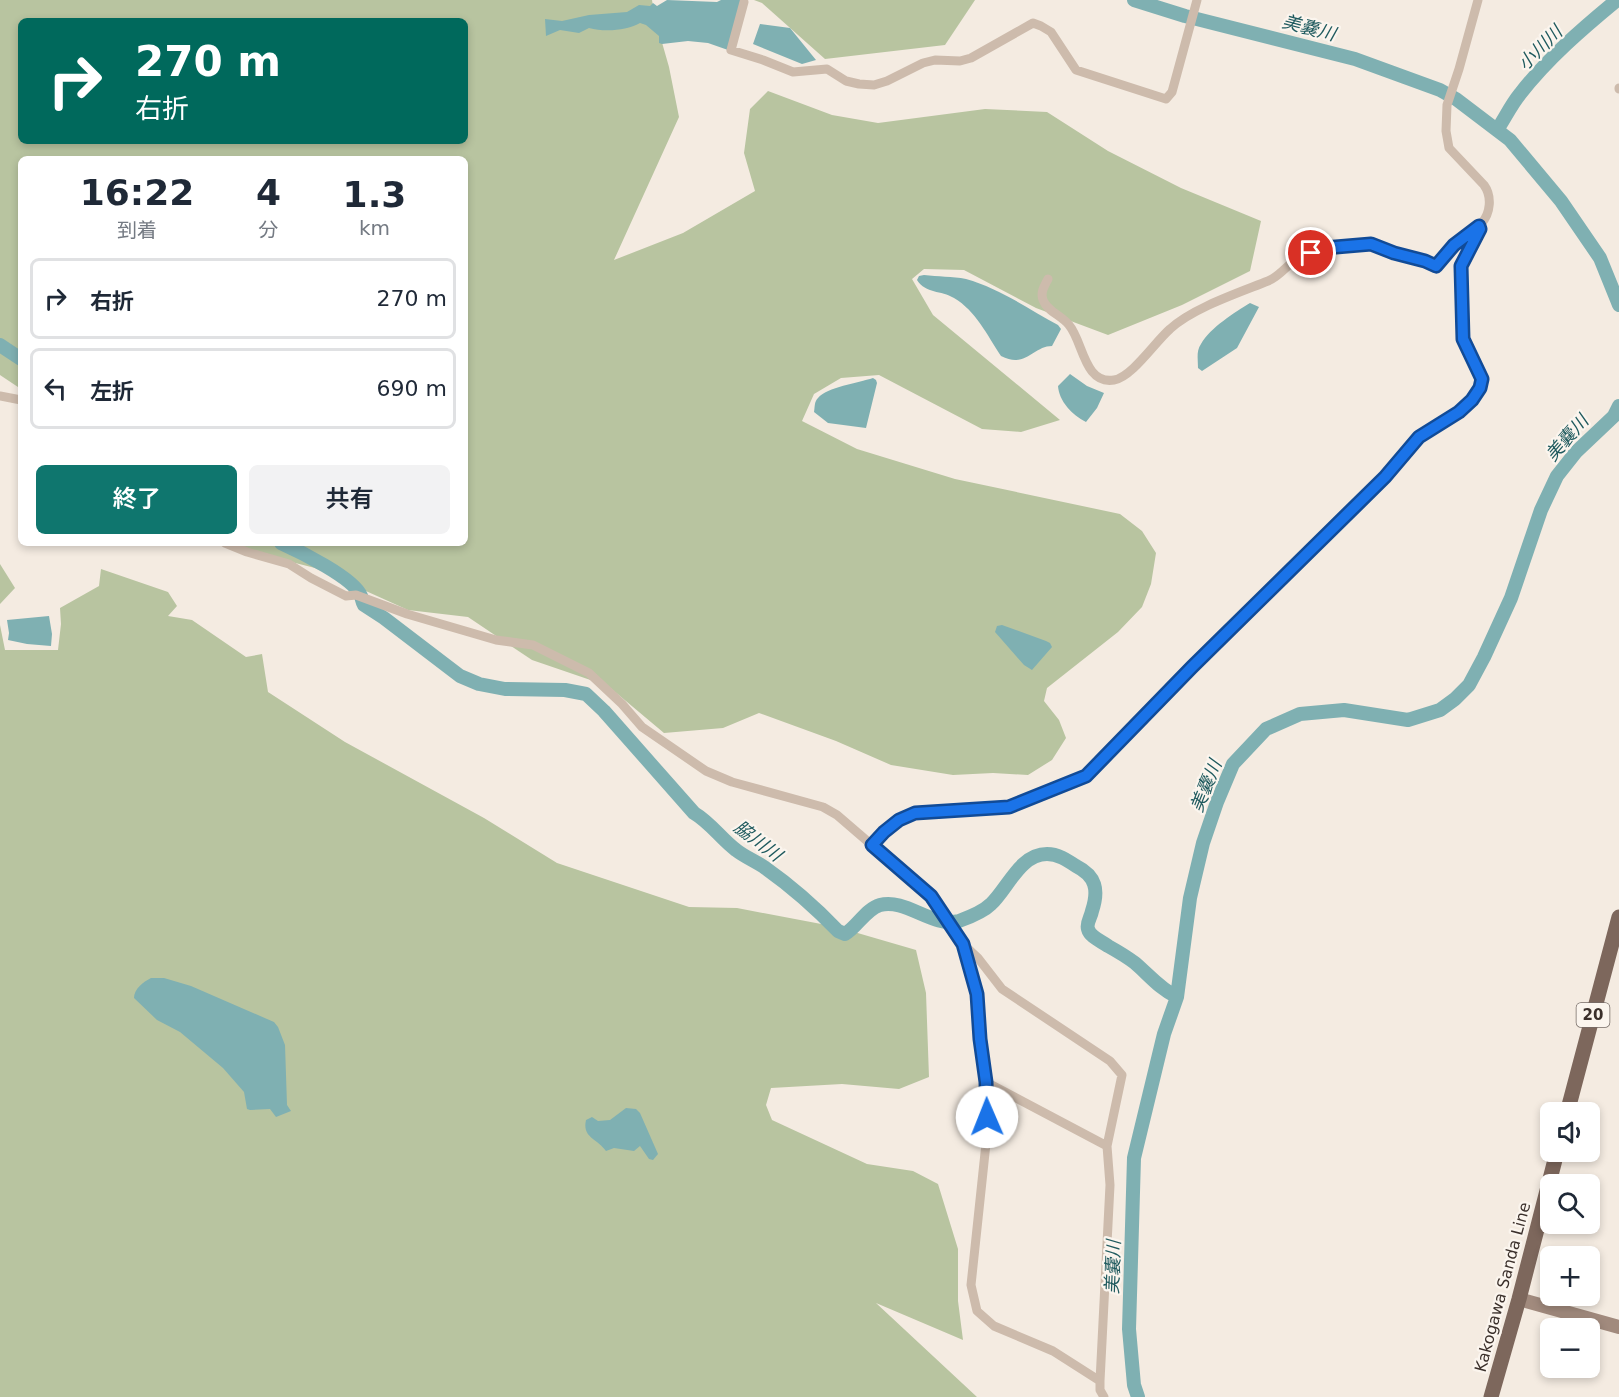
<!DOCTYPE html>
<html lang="ja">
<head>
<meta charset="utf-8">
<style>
  :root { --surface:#fff; --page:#f2f2f3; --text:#1f2937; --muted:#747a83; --line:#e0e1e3; --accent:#0f766e }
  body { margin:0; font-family:"DejaVu Sans","Noto Sans JP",sans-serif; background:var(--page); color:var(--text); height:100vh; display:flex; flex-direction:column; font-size:22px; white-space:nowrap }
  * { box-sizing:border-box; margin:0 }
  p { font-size:20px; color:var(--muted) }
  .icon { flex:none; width:33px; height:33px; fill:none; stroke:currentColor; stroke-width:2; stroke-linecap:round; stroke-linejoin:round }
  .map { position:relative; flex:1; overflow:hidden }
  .details { position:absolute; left:18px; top:156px; width:450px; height:390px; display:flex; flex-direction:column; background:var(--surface); border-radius:9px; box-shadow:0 3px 9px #0003 }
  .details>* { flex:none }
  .hud { position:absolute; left:18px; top:18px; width:450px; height:126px; border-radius:9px; box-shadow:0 3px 9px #0003; background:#00695c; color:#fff; overflow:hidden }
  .buttons { position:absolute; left:1540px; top:1102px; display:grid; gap:12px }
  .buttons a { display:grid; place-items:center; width:60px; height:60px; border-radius:9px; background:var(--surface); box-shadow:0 3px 9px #0003; font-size:30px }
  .pin { position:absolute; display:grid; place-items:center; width:51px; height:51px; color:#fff; margin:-26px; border:3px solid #fff; border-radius:50%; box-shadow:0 2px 6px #0007 }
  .me { position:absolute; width:66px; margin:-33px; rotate:359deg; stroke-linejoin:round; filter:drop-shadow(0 0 4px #0008) }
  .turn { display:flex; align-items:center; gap:21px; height:126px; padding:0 18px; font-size:27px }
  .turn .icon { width:78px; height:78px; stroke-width:2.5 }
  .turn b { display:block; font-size:42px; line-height:51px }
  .eta { display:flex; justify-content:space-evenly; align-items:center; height:102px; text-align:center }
  .eta b { font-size:36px; font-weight:600; line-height:42px }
  .cta { display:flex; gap:12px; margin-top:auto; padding:12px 18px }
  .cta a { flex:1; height:69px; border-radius:9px; background:var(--accent); color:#fff; font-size:24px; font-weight:600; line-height:69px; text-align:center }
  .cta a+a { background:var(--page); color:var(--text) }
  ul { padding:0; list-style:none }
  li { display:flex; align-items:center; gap:18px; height:81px; margin:0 12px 9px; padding:0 6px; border:3px solid var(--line); border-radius:9px }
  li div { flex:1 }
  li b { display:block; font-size:22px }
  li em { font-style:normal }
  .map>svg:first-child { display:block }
</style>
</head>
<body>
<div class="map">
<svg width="1619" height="1397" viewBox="0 0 1619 1397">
  <rect width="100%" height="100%" fill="#f4ebe1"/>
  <path fill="#b8c4a0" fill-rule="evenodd" d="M0,0H652L655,18L669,67L679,117L614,260L683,233L755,191L744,153L750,109L768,91L832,115L878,123L985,109L1047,112L1108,151L1181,188L1261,221L1250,271L1182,305L1108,335L1036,308L964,270L924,269L912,279L933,315L1060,420L1021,432L982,429L879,375L841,378L814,394L802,421L857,449L955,479L1120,514L1142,531L1156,553L1151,584L1142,607L1118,632L1047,688L1044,701L1059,720L1066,738L1052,760L1028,775L993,773L953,775L891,765L836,741L759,713L723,728L664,733L608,686L532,660L468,617L408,610L315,568L256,553L237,543H465V159H21V389L0,375ZM21,21H465V141H21Z
    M754,0H975L945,45L825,59L762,3Z
    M0,564L15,588L0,604Z
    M101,569L168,592L177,606L168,616L192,620L246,657L262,654L268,692L345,742L484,818L557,863L689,907L737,908L837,927L916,950L926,993L929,1077L899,1089L842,1084L771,1088L766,1105L772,1120L867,1164L913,1171L938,1184L958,1249V1301L963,1340L876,1303L977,1397H0V625L5,650H58L61,624L60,608L99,586Z"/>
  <path fill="#7fb0b2" d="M667,0L717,2L721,0H742L728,50L708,43L688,41L662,44L659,43V36L646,25L640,23C626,31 604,32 589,28L579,33L560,30L546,36L545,19L562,21L589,15L627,12L639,5L650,6L653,3L657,6Z
    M760,24L790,28L816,60L802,64L753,44Z
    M924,275C938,277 952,276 966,279C999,288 1028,309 1058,325L1061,329L1052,346C1033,346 1026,369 1001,356C987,335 976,311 954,298C941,290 926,294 917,280L919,276Z
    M1250,303L1259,307L1237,348L1202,371L1198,368C1198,360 1196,351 1201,344C1210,328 1235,312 1250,303Z
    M1070,374L1087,386L1104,393L1097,408L1086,422C1072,415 1059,401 1058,386Z
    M873,378L876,380L877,383L866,428L828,423L814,412C815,407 814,402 818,398C827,387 858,383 873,378Z
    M49,616L52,634L51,646L27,644L8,640L9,633L7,620Z
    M1002,625L1046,641L1050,643L1052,647L1032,670L1024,665L995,632L997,626Z
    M151,978H164L191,986L274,1022L278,1027L285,1045L287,1105L291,1111L276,1117L270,1109L250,1110L247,1109L244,1092L223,1068L180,1032L157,1020L134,998C134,989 143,982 151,978Z
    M626,1108L636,1109L640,1113L658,1154L653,1160L649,1159L640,1146L634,1151L614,1148L606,1151C597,1138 582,1138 586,1120L592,1117L598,1121L610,1120Z"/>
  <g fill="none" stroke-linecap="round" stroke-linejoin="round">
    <path stroke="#7fb0b2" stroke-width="14" d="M1134,0L1185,16L1355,59L1440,90L1456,99L1510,140L1561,201L1600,258L1619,305
      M1497,130C1505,118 1511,105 1520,94C1547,59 1583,28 1617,0
      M0,345L21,359
      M281,543C299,551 354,578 361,596C362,599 362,602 364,605L384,618L460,676L479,684L505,689L565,690L586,694L604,711L694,813C711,823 721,839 736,850C745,857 755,861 764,867C791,886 815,907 838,931L845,934C857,927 866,909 880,905C906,898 932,928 959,921C970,917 983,912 991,904C1008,888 1020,854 1047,854C1058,854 1067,860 1076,866C1096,876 1099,890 1092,911C1091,917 1086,923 1088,929C1090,937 1101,941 1108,946C1117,951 1127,957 1135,963C1149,975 1160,989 1177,997
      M1138,1397L1134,1385L1129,1329L1134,1158L1164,1034L1177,997L1190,898L1203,843L1217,802L1233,764L1266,729L1300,714L1344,710L1408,720L1440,710L1455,699L1469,685L1484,657L1511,598L1541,510L1557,476L1576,452L1614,416L1619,406"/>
    <path stroke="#cdbbac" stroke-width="9" d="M744,2L731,50L763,60L793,72L827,69L846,81L859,84L874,85L887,81L923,63L935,60L960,61L971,58L1033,23L1041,26L1051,32L1076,70L1166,99L1172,92L1197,0
      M1619,88V89
      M1048,279C1045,285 1040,292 1043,300C1047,311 1062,316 1069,325C1083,341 1084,385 1114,380C1132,377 1155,342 1170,329C1193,308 1238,293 1268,281C1281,276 1288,263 1300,257C1318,247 1351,242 1371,244C1380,245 1388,251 1397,254C1410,257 1423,259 1436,266C1444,254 1454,243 1465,235C1470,231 1478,229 1481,224C1491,213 1492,196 1484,185L1449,148L1446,131L1447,105L1459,69L1478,0
      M0,396L21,400
      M225,543L247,552L289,564L311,578L346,596L356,595L407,614L496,640L533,645L589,673L622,704L642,727L706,771L732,782L823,807L837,815L931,896L963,944L978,958L1002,989L1110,1061L1122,1075L1107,1146L1110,1185L1100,1381V1390L1104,1397
      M872,845L884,832L899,820L915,813L1009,807L1086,776L1193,667L1385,477L1419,437L1459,412L1472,400L1480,388L1482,379L1463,338L1461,266L1480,229L1479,226
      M963,944L977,994L979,1039L986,1082L987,1134L971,1285L977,1311L994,1326L1053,1351L1100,1381
      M986,1082L1107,1146"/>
    <path stroke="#a18a7d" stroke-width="14" d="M1519,1299L1619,1327"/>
    <path stroke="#7d675c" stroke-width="15" d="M1567,1113L1619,917
      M1491,1397L1519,1299L1557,1152"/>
  </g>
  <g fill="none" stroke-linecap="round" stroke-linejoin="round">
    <defs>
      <path id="route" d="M987,1117L986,1082L980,1039L977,994L963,944L931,896L872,845L884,832L899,820L915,813L1009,807L1086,776L1192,667L1385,477L1419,437L1459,412L1472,400L1480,388L1482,379L1463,339L1461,266L1480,229L1479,226L1454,245L1436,266L1425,261L1394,253L1371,244L1324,248L1311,253"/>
    </defs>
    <use href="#route" stroke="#114b97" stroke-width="15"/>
    <use href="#route" stroke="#1a73e8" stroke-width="10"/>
  </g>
  <g text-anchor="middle" stroke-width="4.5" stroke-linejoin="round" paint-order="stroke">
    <rect fill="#fbf5ee" stroke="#756b66" stroke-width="1.5" x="1576.5" y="1003" width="33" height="24" rx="4.5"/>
    <g font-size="15" font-weight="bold" fill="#3b302b">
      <text x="1593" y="1020">20</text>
    </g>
    <g font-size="16" fill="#3b302b" stroke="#fbf5ee">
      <text transform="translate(1502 1287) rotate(-75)" y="6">Kakogawa Sanda Line</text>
    </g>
    <g font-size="18" font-style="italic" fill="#1f5a5e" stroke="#fbf5ee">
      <text transform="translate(1309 28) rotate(15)" y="6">美嚢川</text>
      <text transform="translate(1540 48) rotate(-45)" y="6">小川川</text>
      <text transform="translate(1567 438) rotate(-49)" y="6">美嚢川</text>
      <text transform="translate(1206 786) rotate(-68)" y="6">美嚢川</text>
      <text transform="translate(758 841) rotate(37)" y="6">脇川川</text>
      <text transform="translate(1113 1267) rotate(-88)" y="6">美嚢川</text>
    </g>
  </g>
</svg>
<div class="buttons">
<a><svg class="icon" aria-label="sound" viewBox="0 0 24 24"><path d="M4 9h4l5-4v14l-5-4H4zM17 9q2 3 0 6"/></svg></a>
<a><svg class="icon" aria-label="search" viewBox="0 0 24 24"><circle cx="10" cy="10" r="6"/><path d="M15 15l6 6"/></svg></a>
<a>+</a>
<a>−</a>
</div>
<div class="pin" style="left:1311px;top:253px;background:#d93025"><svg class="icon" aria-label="arrive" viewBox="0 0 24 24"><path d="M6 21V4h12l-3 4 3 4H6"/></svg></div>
<svg class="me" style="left:987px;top:1117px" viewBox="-20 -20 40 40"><circle r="19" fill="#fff"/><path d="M0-13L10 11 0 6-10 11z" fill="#1a73e8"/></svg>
<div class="hud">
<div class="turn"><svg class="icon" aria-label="right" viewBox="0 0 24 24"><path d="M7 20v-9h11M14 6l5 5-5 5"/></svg><div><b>270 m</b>右折</div></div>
</div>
<section class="details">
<div class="eta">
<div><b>16:22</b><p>到着</p></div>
<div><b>4</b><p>分</p></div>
<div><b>1.3</b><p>km</p></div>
</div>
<ul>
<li><svg class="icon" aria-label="right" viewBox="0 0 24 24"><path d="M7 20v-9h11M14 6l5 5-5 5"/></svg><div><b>右折</b></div><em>270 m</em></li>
<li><svg class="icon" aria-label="left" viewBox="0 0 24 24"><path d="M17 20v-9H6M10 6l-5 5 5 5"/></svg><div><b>左折</b></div><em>690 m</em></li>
</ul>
<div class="cta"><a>終了</a><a>共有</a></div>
</section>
</div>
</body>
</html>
